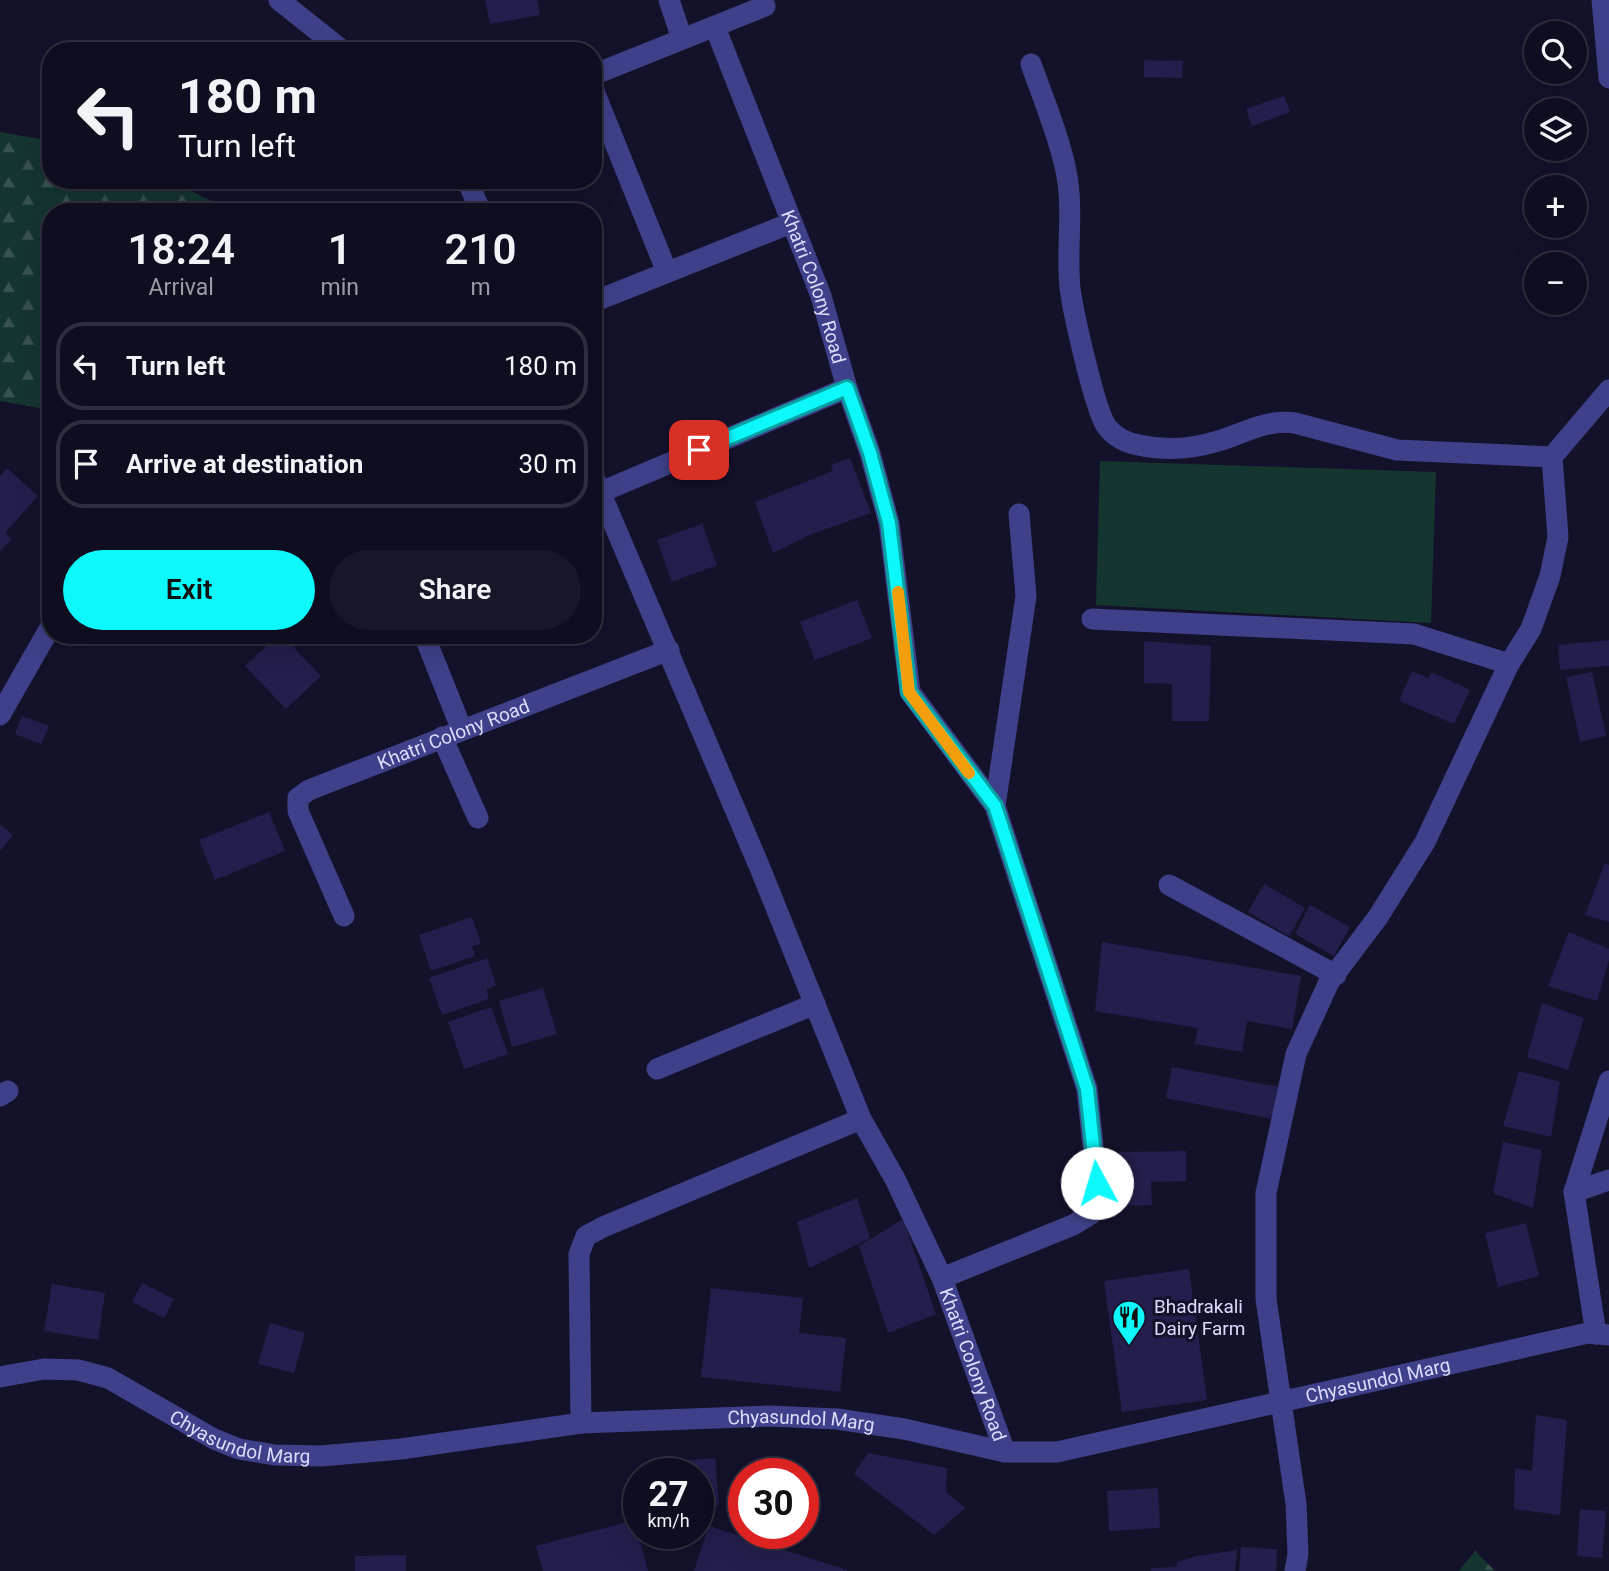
<!DOCTYPE html>
<html lang="en">
<head>
<meta charset="utf-8">
<style>
  :root { --surface:#0f0e20; --page:#181729; --text:#f1f3f6; --muted:#9b9ca5; --line:#2f2e3e; --accent:#0cf8fb }
  body { margin:0; font-family:Roboto,sans-serif; background:var(--page); color:var(--text); height:100vh; display:flex; flex-direction:column; font-size:26px; white-space:nowrap }
  * { box-sizing:border-box; margin:0 }
  p { font-size:23px; color:var(--muted) }
  .icon { flex:none; width:38px; height:38px; fill:none; stroke:currentColor; stroke-width:2; stroke-linecap:round; stroke-linejoin:round }
  .map { position:relative; flex:1; overflow:hidden }
  .drawer { position:absolute; left:42px; top:203px; width:560px; height:441px; display:flex; flex-direction:column; background:var(--surface); border-radius:28px; box-shadow:0 7px 28px #0002,0 0 0 2px var(--line) }
  .drawer>* { flex:none }
  .top-card { position:absolute; left:42px; top:42px; width:560px; height:147px; border-radius:28px; box-shadow:0 7px 28px #0002,0 0 0 2px var(--line); background:#0f0e20; color:var(--text); overflow:hidden }
  .fabs { position:absolute; left:1524px; top:21px; display:grid; gap:14px }
  .fabs a { display:grid; place-items:center; width:63px; height:63px; border-radius:50%; background:var(--surface); box-shadow:0 7px 28px #0002,0 0 0 2px var(--line); font-size:35px }
  .speed { position:absolute; left:623px; top:1458px; display:flex; gap:14px; font-size:35px; font-weight:700; text-align:center }
  .speed>* { display:grid; place-content:center; width:91px; height:91px; border-radius:50%; background:var(--surface); box-shadow:0 7px 28px #0002,0 0 0 2px var(--line); line-height:1 }
  .speed small { font-size:18px; font-weight:400 }
  .speed .limit { border:10px solid #d22; background:#fff; color:#111 }
  .pin { position:absolute; display:grid; place-items:center; width:60px; height:60px; color:#fff; margin:-30px; border-radius:14px; box-shadow:0 4px 10px #0006 }
  .me { position:absolute; width:77px; margin:-38px; rotate:354deg; stroke-linejoin:round; filter:drop-shadow(0 0 5px #0008) }
  .turn { display:flex; align-items:center; gap:24px; height:147px; padding:0 21px; font-size:32px }
  .turn .icon { width:91px; height:91px; stroke-width:2.5 }
  .turn b { display:block; font-size:49px; line-height:60px }
  .eta { display:flex; justify-content:space-evenly; align-items:center; height:119px; text-align:center }
  .eta b { font-size:42px; font-weight:600; line-height:49px }
  .primary-button { display:flex; gap:14px; margin-top:auto; padding:14px 21px }
  .primary-button a { flex:1; height:80px; border-radius:42px; background:var(--accent); color:#111; font-size:28px; font-weight:600; line-height:80px; text-align:center }
  .primary-button a+a { background:var(--page); color:var(--text) }
  ul { padding:0; list-style:none }
  li { display:flex; align-items:center; gap:21px; height:88px; margin:0 14px 10px; padding:0 7px; border:4px solid var(--line); border-radius:28px }
  li div { flex:1 }
  li b { display:block; font-size:26px }
  li em { font-style:normal }
  .map>svg:first-child { display:block }
</style>
</head>
<body>
<div class="map">
<svg width="1609" height="1571" viewBox="0 0 1609 1571">
  <defs>
    <pattern id="forest-firs" width="22" height="20" patternUnits="userSpaceOnUse" patternTransform="scale(1.75)"><rect width="22" height="20" fill="#153531"/><path d="M5 1l3.5 6h-7zM16 11l3.5 6h-7z" fill="#375250"/></pattern>
  </defs>
  <rect width="100%" height="100%" fill="#14122b"/>
  <path fill="#153531" d="M1100,461L1436,472L1431,623L1096,605Z"/>
  <path fill="url(#forest-firs)" d="M0,132L51,141V180H168L218,204L220,212H51V410L0,401Z
    M1475,1551L1495,1571H1459Z"/>
  <path fill="#231e4c" d="M485,0H537L540,15L490,24Z
    M1144,60L1183,61L1182,78L1144,77Z
    M1284,96L1290,112L1252,126L1246,109Z
    M850,458L871,513L812,534L773,553L755,502L833,471L831,465Z
    M7,468L38,496L5,533L12,539L0,551V476Z
    M702,524L717,565L672,582L657,540Z
    M857,600L872,638L815,660L800,622Z
    M278,635H282L321,676L286,709L245,666Z
    M312,635H330L315,642Z
    M1609,640V666L1560,670L1558,645Z
    M1144,641L1211,646L1209,721H1172V684L1144,683Z
    M1412,671L1429,678L1431,672L1470,690L1454,724L1399,701Z
    M1592,672L1606,736L1580,742L1566,677Z
    M22,716L49,726L41,744L15,734Z
    M269,812L285,851L215,880L199,840Z
    M0,824L13,835L0,851Z
    M1605,863L1609,865V922L1585,915Z
    M1264,884L1305,908L1289,936L1248,912Z
    M1310,905L1350,927L1334,956L1295,934Z
    M472,917L481,944L472,946L475,956L431,971L419,935Z
    M1569,932L1609,949V960L1597,1001L1548,986Z
    M1102,942L1301,976L1292,1029L1247,1021L1242,1052L1195,1044L1198,1028L1095,1011Z
    M487,958L496,985L486,989L489,999L442,1015L429,978Z
    M543,988L557,1034L512,1047L499,1001Z
    M1542,1003L1584,1018L1568,1070L1527,1057Z
    M491,1007L508,1054L464,1069L448,1022Z
    M1172,1067L1279,1087L1273,1119L1166,1098Z
    M1519,1071L1560,1082L1551,1137L1503,1126Z
    M1503,1142L1542,1150L1533,1208L1493,1193Z
    M1186,1151V1181L1151,1182L1152,1205L1121,1206L1119,1152Z
    M857,1198L870,1238L809,1268L797,1222Z
    M903,1219L936,1314L888,1333L859,1246Z
    M1526,1223L1539,1276L1498,1287L1485,1233Z
    M1189,1269L1207,1400L1122,1412L1104,1281Z
    M142,1283L174,1299L164,1318L132,1302Z
    M52,1284L105,1293L98,1340L44,1331Z
    M711,1288L803,1298L799,1333L846,1338L840,1392L701,1377Z
    M270,1323L305,1333L294,1373L258,1364Z
    M1536,1415L1567,1420L1560,1515L1514,1509L1515,1468L1532,1471Z
    M868,1453L947,1468L946,1492L965,1508L934,1535L854,1474Z
    M715,1458L719,1505L698,1507V1474H668L667,1462Z
    M1158,1488L1160,1528L1109,1531L1107,1491Z
    M1580,1509L1606,1511L1602,1558L1577,1556Z
    M635,1520L648,1571H543L536,1546Z
    M709,1526L847,1570V1571H694Z
    M1241,1547L1277,1549L1276,1571H1239Z
    M1237,1550L1235,1571H1151V1568L1177,1567V1562L1197,1556Z
    M406,1555V1571H355V1556Z"/>
  <g fill="none" stroke-linecap="round" stroke-linejoin="round">
    <g stroke="#3e4189" stroke-width="21">
      <path d="M279,0L343,51"/>
      <path d="M669,0L682,39"/>
      <path d="M1602,0L1609,78"/>
      <path id="s1" d="M715,27L821,296L847,388L870,453L889,523L910,692L995,806L1087,1089L1097,1183L1091,1214L1073,1225L942,1278"/>
      <path d="M1031,64C1043,98 1059,136 1066,171C1074,209 1066,249 1070,288C1073,311 1095,412 1107,427C1115,437 1126,443 1139,445C1165,451 1192,449 1218,441C1245,433 1266,419 1295,423L1397,450L1552,457"/>
      <path d="M593,75L765,6"/>
      <path d="M593,89L667,272"/>
      <path d="M467,180L481,212"/>
      <path d="M593,302L791,223"/>
      <path id="s2" d="M593,475L760,868L861,1119L895,1179L942,1278L1005,1452"/>
      <path d="M601,492L847,388"/>
      <path d="M1092,619L1414,634L1509,664"/>
      <path d="M424,635L462,730"/>
      <path d="M0,715L51,626"/>
      <path d="M442,737L478,818"/>
      <path d="M995,806L1026,596L1019,514"/>
      <path d="M1169,885L1336,975"/>
      <path id="s3" d="M344,916L298,811V798L309,790L669,650"/>
      <path d="M657,1069L815,1004"/>
      <path d="M0,1096L8,1091"/>
      <path d="M1574,1192L1609,1180"/>
      <path d="M1596,1334L1574,1192L1609,1081"/>
      <path id="s4" d="M0,1377L44,1369L78,1370L108,1378L214,1439L239,1449L275,1455L321,1456L401,1449L581,1423L769,1416L837,1419L904,1429L1005,1452H1057L1588,1333L1609,1335"/>
      <path d="M581,1423L579,1254L586,1236L603,1227L861,1119"/>
      <path d="M1295,1571L1298,1554L1296,1504L1266,1299V1193L1296,1054L1329,982L1378,917L1425,842L1509,664L1531,629L1550,576L1558,537L1552,457L1609,390"/>
    </g>
  </g>
  <g fill="none" stroke-linecap="round" stroke-linejoin="round">
    <defs>
      <path id="route" d="M699,450L847,388L870,453L889,523L909,692L995,806L1087,1089L1097,1183"/>
    </defs>
    <use href="#route" stroke="#08a1a3" stroke-width="18"/>
    <use href="#route" stroke="#0cf8fb" stroke-width="12"/>
    <path stroke="#f59e0b" stroke-width="12" d="M898,592L909,692L969,773"/>
  </g>
  <defs>
    <symbol id="restaurant-pin" viewBox="-11 -11 22 30"><path d="M0 17L-7.5 6A9.5 9.5 0 1 1 7.5 6Z" fill="#0cf8fb" stroke="#14122b"/><path d="M-5-6h1v4h1v-4h1v4h1v-4h1v5L-1.5 .5V6h-2V.5L-5-1ZM5-6V6H3V1.5H1.5Q1.5-4 5-6Z" fill="#111"/></symbol>
  </defs>
  <g fill-rule="evenodd">
    <use href="#restaurant-pin" x="1110" y="1298" width="38" height="52"/>
  </g>
  <g text-anchor="middle" stroke-width="6" stroke-linejoin="round" paint-order="stroke">
    <g font-size="19" fill="#dddcfe" stroke="#14122b">
      <text dy="7" stroke="none"><textPath href="#s1" startOffset="278">Khatri Colony Road</textPath></text>
      <text dy="7" stroke="none"><textPath href="#s3" startOffset="296">Khatri Colony Road</textPath></text>
      <text dy="7" stroke="none"><textPath href="#s2" startOffset="968">Khatri Colony Road</textPath></text>
      <text dy="7" stroke="none"><textPath href="#s4" startOffset="1412">Chyasundol Marg</textPath></text>
      <text dy="7" stroke="none"><textPath href="#s4" startOffset="824">Chyasundol Marg</textPath></text>
      <text dy="7" stroke="none"><textPath href="#s4" startOffset="257">Chyasundol Marg</textPath></text>
    </g>
    <g font-size="19" fill="#dddcfe" stroke="#14122b" text-anchor="start">
      <text x="1154" y="1313">Bhadrakali<tspan x="1154" dy="22">Dairy Farm</tspan></text>
    </g>
  </g>
</svg>
<div class="fabs">
<a><svg class="icon" aria-label="search" viewBox="0 0 24 24"><circle cx="10" cy="10" r="6"/><path d="M15 15l6 6"/></svg></a>
<a><svg class="icon" aria-label="layers" viewBox="0 0 24 24"><path d="M12 4l9 5-9 5-9-5zM3 14l9 5 9-5"/></svg></a>
<a>+</a>
<a>−</a>
</div>
<div class="speed"><div>27<small>km/h</small></div><div class="limit">30</div></div>
<div class="pin" style="left:699px;top:450px;background:#d93025"><svg class="icon" aria-label="arrive" viewBox="0 0 24 24"><path d="M6 21V4h12l-3 4 3 4H6"/></svg></div>
<svg class="me" style="left:1097px;top:1183px" viewBox="-20 -20 40 40"><circle r="19" fill="#fff"/><path d="M0-13L10 11 0 6-10 11z" fill="#0cf8fb"/></svg>
<div class="top-card">
<div class="turn"><svg class="icon" aria-label="left" viewBox="0 0 24 24"><path d="M17 20v-9H6M10 6l-5 5 5 5"/></svg><div><b>180 m</b>Turn left</div></div>
</div>
<section class="drawer">
<div class="eta">
<div><b>18:24</b><p>Arrival</p></div>
<div><b>1</b><p>min</p></div>
<div><b>210</b><p>m</p></div>
</div>
<ul>
<li><svg class="icon" aria-label="left" viewBox="0 0 24 24"><path d="M17 20v-9H6M10 6l-5 5 5 5"/></svg><div><b>Turn left</b></div><em>180 m</em></li>
<li><svg class="icon" aria-label="arrive" viewBox="0 0 24 24"><path d="M6 21V4h12l-3 4 3 4H6"/></svg><div><b>Arrive at destination</b></div><em>30 m</em></li>
</ul>
<div class="primary-button"><a>Exit</a><a>Share</a></div>
</section>
</div>
</body>
</html>
